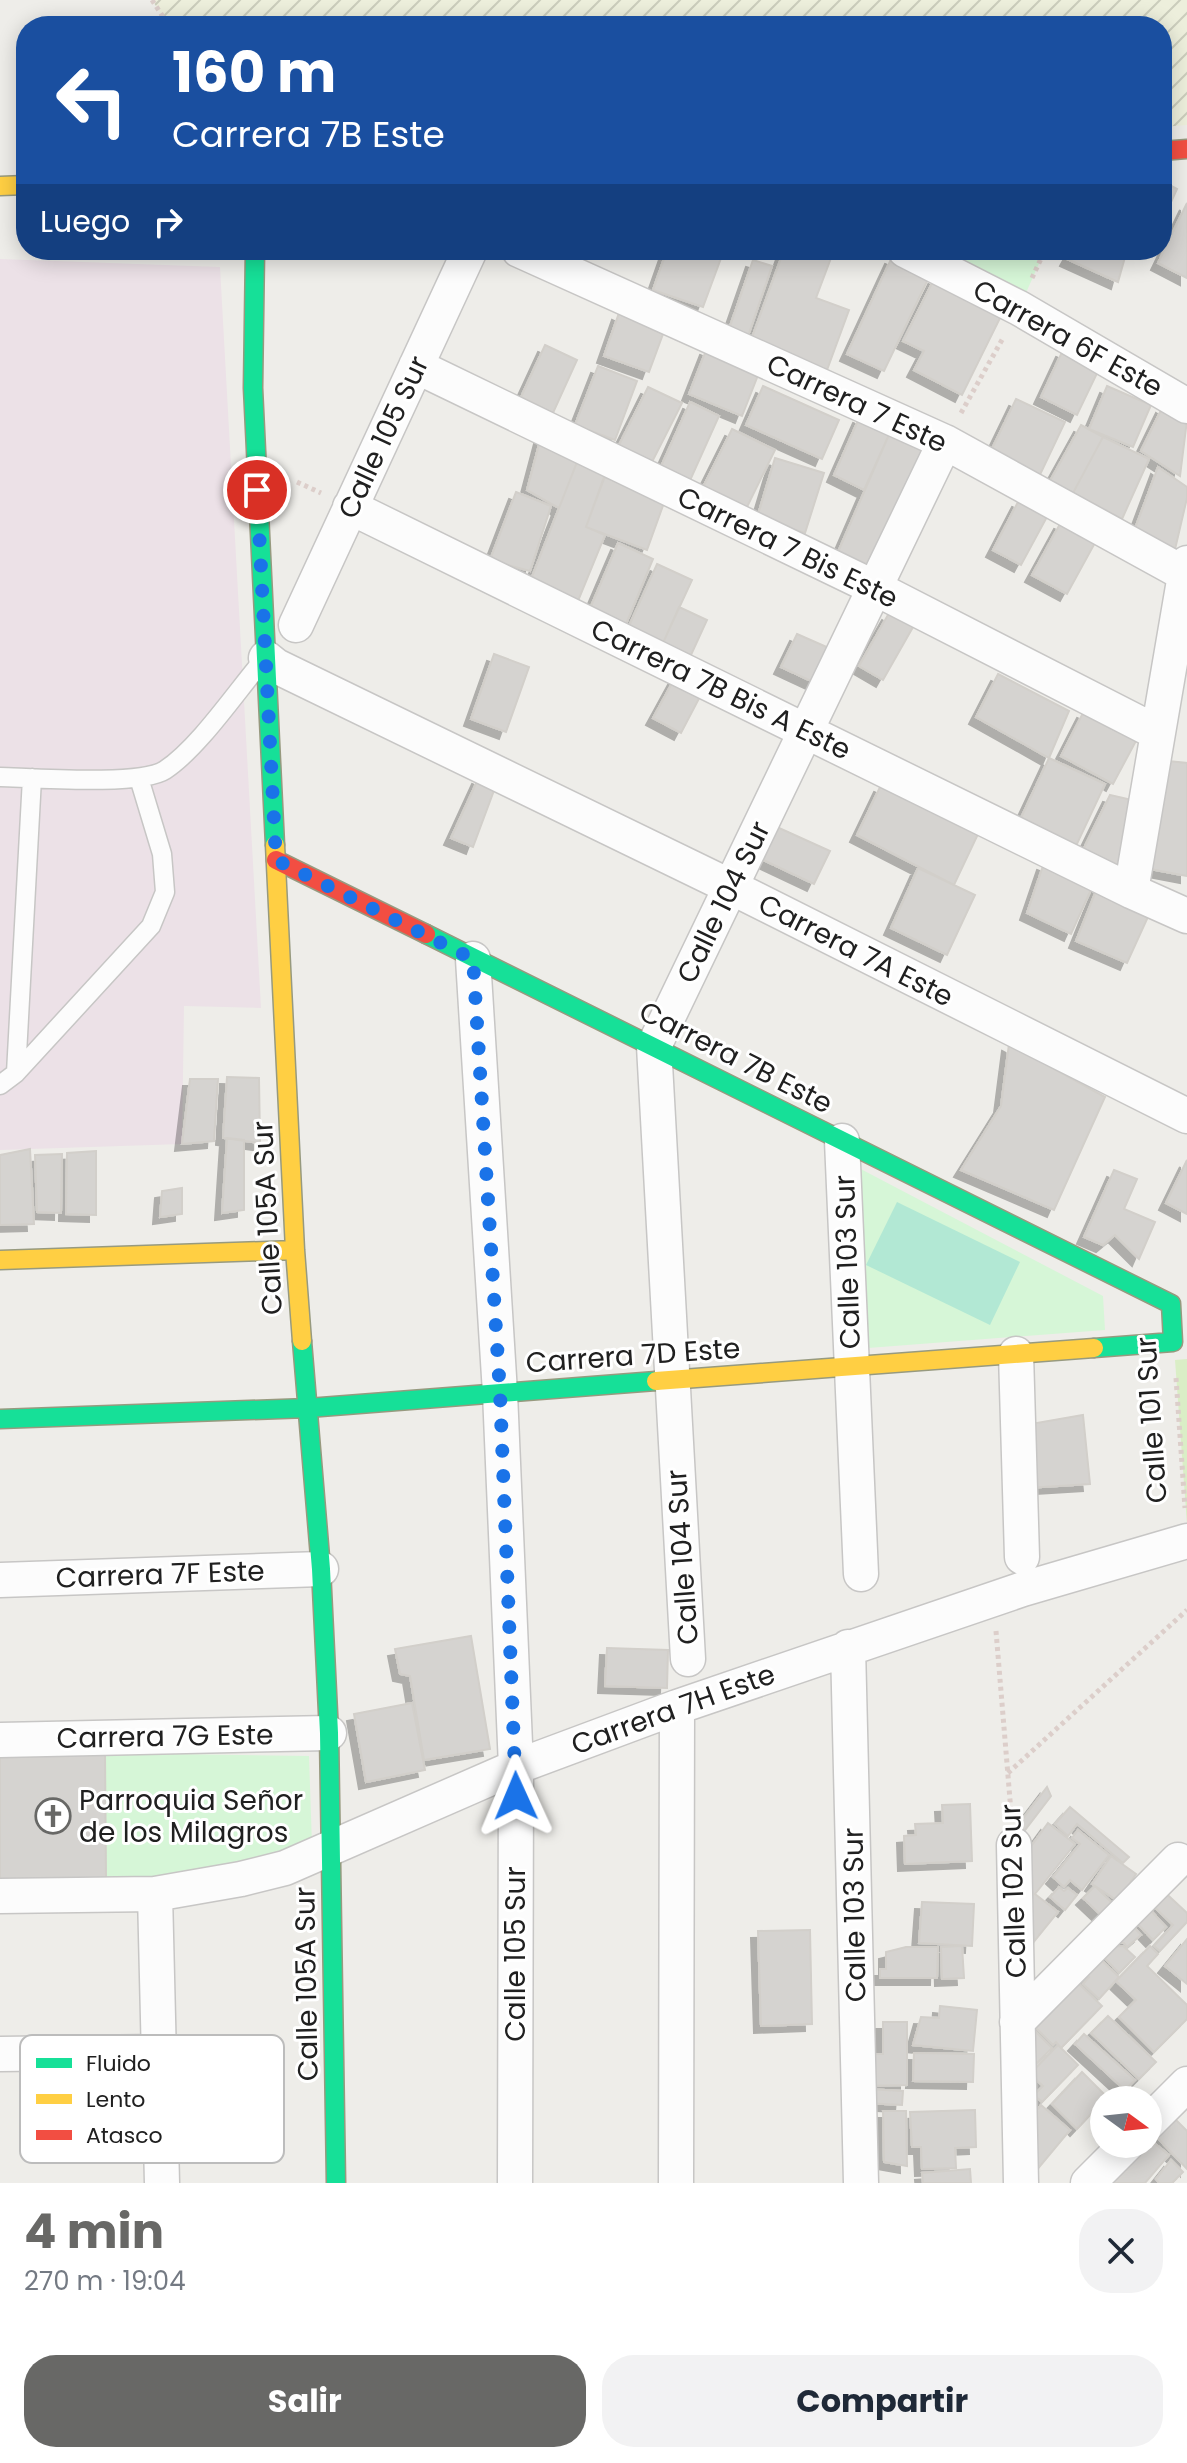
<!DOCTYPE html>
<html lang="es">
<head>
<meta charset="utf-8">
<style>
  :root { --surface:#fff; --page:#f2f2f3; --text:#1f2937; --muted:#747a83; --accent:#686866 }
  body { margin:0; font-family:Poppins,sans-serif; background:var(--page); color:var(--text); height:100vh; display:flex; flex-direction:column; font-size:30px; white-space:nowrap }
  * { box-sizing:border-box; margin:0 }
  p { font-size:26px; color:var(--muted) }
  .icon { flex:none; width:44px; height:44px; fill:none; stroke:currentColor; stroke-width:2; stroke-linecap:round; stroke-linejoin:round }
  .map { position:relative; height:2183px; overflow:hidden }
  .side { display:flex; flex-direction:column; background:var(--surface); flex:1 }
  .side>* { flex:none }
  .top-card { position:absolute; left:16px; top:16px; width:1156px; height:244px; border-radius:32px; box-shadow:0 4px 20px #0003; background:#1a4fa0; color:#fff; overflow:hidden }
  .needle { width:52px; rotate:105deg }
  .buttons { position:absolute; left:1090px; top:2086px; display:grid; gap:16px }
  .buttons a { display:grid; place-items:center; width:72px; height:72px; border-radius:50%; background:var(--surface); box-shadow:0 4px 20px #0003; font-size:40px }
  .pin { position:absolute; display:grid; place-items:center; width:68px; height:68px; color:#fff; margin:-34px; border:4px solid #fff; border-radius:50%; box-shadow:0 2px 8px #0007 }
  .me { position:absolute; width:88px; margin:-44px; rotate:359deg; stroke-linejoin:round; filter:drop-shadow(0 0 6px #0008) }
  .turn { display:flex; align-items:center; gap:28px; height:168px; padding:0 24px; font-size:36px }
  .turn .icon { width:104px; height:104px; stroke-width:2.5 }
  .turn b { display:block; font-size:56px; line-height:68px }
  .then { display:flex; align-items:center; height:76px; padding:0 24px; background:#0003; gap:16px; font-size:30px }
  .round { display:grid; place-items:center; flex:none; width:84px; height:84px; border-radius:32px; background:var(--page) }
  .headline { display:flex; align-items:center; justify-content:space-between; height:136px; padding:0 24px }
  h1 { font-size:48px; font-weight:700; line-height:60px; color:var(--accent) }
  .action { display:flex; gap:16px; margin-top:auto; padding:16px 24px }
  .action a { flex:1; height:92px; border-radius:32px; background:var(--accent); color:#fff; font-size:32px; font-weight:700; line-height:92px; text-align:center }
  .action a+a { background:var(--page); color:var(--text) }
  .map>svg:first-child { display:block }
</style>
</head>
<body>
<div class="map">
<svg width="1187" height="2183" viewBox="0 0 1187 2183">
  <defs>
    <pattern id="farmland-furrows" width="10" height="10" patternUnits="userSpaceOnUse" patternTransform="scale(2)"><rect width="10" height="10" fill="#edefdc"/><path d="M-1 1l2-2M0 10L10 0M9 11l2-2" fill="none" stroke="#cbcdbc"/></pattern>
    <filter id="shadow"><feDropShadow dx="-7" dy="7" stdDeviation="0" flood-color="#0004"/></filter>
  </defs>
  <rect width="100%" height="100%" fill="#eeede9"/>
  <path fill="#ece1e7" d="M0,259L220,267L261,1008L184,1006L182,1144L0,1150Z"/>
  <path fill="url(#farmland-furrows)" d="M152,0H1187V125L1162,127V26H169Z"/>
  <path fill="#daeec6" d="M1187,1359V1524L1175,1360Z"/>
  <path fill="#d6f6d7" d="M935,250H1045L1025,295Z
    M855,1166L1103,1296L1105,1330L868,1348Z
    M105,1753L309,1756L312,1845L237,1866L163,1876L106,1878Z"/>
  <path fill="#b2e8d4" d="M897,1202L1020,1262L990,1325L866,1265Z"/>
  <path fill="#d5d3d0" stroke="#d2cfca" stroke-width="2" filter="url(#shadow)" d="M1162,181L1177,189L1162,222Z
    M1187,203V278L1158,263Z
    M667,250H724L703,307L653,290Z
    M784,250H834L816,298L849,310L827,370L750,343Z
    M1072,250H1127L1118,282L1067,259Z
    M892,257L930,275L884,371L847,354Z
    M753,260L772,266L747,339L728,332Z
    M935,277L1003,312L962,395L914,370L924,351L903,341Z
    M619,313L663,334L649,372L604,356Z
    M545,345L577,360L553,413L521,397Z
    M707,348L760,370L742,416L689,394Z
    M1063,350L1100,367L1077,415L1041,397Z
    M598,366L637,381L615,440L575,425Z
    M763,386L839,420L822,459L746,425Z
    M1107,386L1151,405L1133,447L1089,429Z
    M648,387L682,403L651,464L618,447Z
    M1016,399L1065,422L1038,479L989,455Z
    M690,402L719,416L688,485L659,471Z
    M1163,406L1187,420L1180,476L1141,451Z
    M860,416L891,430L864,490L834,475Z
    M1081,425L1103,437L1073,493L1050,481Z
    M732,429L775,450L746,509L703,487Z
    M891,430L927,445L871,575L835,559Z
    M541,437L579,457L559,508L527,490Z
    M1103,437L1149,459L1122,519L1073,493Z
    M579,457L608,468L586,527L605,535L578,601L530,582Z
    M775,458L824,473L805,533L757,518Z
    M1158,467L1187,487V498L1173,558L1133,534Z
    M604,477L665,500L647,550L586,527Z
    M516,492L551,506L530,571L490,560Z
    M1019,500L1048,515L1021,565L993,550Z
    M1061,522L1096,541L1067,594L1032,575Z
    M618,543L653,559L626,624L589,611Z
    M657,564L692,580L663,643L629,626Z
    M679,607L707,620L691,655L663,643Z
    M889,613L913,627L883,680L859,666Z
    M797,634L829,648L813,682L781,667Z
    M494,654L529,667L506,732L471,719Z
    M677,674L704,689L681,733L653,718Z
    M998,674L1069,711L1049,758L976,717Z
    M1084,711L1137,739L1113,784L1061,756Z
    M1049,758L1105,784L1076,846L1020,820Z
    M1168,761L1187,763V876L1150,869Z
    M479,777L496,785L473,847L451,838Z
    M881,785L979,832L954,885L857,835Z
    M1110,795L1132,800L1122,867L1083,850Z
    M768,823L830,851L814,884L753,855Z
    M1044,863L1094,883L1071,934L1027,913Z
    M918,868L975,895L947,955L891,928Z
    M1098,886L1152,908L1127,963L1076,941Z
    M1009,1044L1105,1097L1054,1210L961,1170L1001,1106Z
    M227,1077L259,1078L260,1143L223,1138Z
    M190,1079H218L214,1141L182,1144Z
    M227,1138L244,1140V1210L222,1213Z
    M30,1149L34,1224L0,1225V1155Z
    M96,1151V1215L66,1214L67,1153Z
    M62,1154L61,1213L37,1212L35,1155Z
    M1187,1160V1214L1166,1203Z
    M1114,1170L1137,1179L1124,1209L1155,1222L1139,1259L1115,1235L1103,1245L1084,1237Z
    M182,1188V1214L160,1217L162,1191Z
    M1083,1415L1090,1484L1027,1488L1025,1425Z
    M471,1636L490,1749L424,1760L410,1676L400,1674L395,1649Z
    M607,1648L668,1650L667,1688L605,1686Z
    M412,1703L425,1770L366,1782L354,1714Z
    M105,1753L106,1878L0,1879V1755Z
    M1047,1787L1051,1796L1022,1834L1015,1829Z
    M970,1804L972,1861L905,1864L904,1836L916,1835L915,1824L943,1823L942,1805Z
    M1070,1807L1129,1857L1123,1863L1077,1824L1068,1836L1055,1824Z
    M1048,1823L1075,1844L1035,1894L1058,1912L1024,1954L1016,1867Z
    M1078,1830L1109,1855L1082,1890L1070,1880L1064,1887L1053,1877L1080,1844L1072,1838Z
    M1111,1856L1136,1874L1118,1901L1092,1884Z
    M1156,1884L1187,1913V1922L1160,1951L1154,1946L1173,1925L1144,1897Z
    M1095,1886L1121,1912L1103,1917L1083,1898Z
    M1059,1887L1064,1891L1068,1888L1077,1895L1065,1910L1050,1897Z
    M1142,1901L1166,1927L1153,1940L1128,1914Z
    M922,1902L974,1904L972,1946L919,1943Z
    M1125,1917L1141,1935L1127,1947L1124,1943H1107Z
    M810,1930L812,2024L761,2026L758,1931Z
    M1187,1939V1984L1165,1966Z
    M962,1946L964,1978L942,1979L941,1947Z
    M1123,1946L1135,1957L1119,1973L1095,1948Z
    M1150,1946L1158,1954L1147,1966L1187,2005V2019L1154,2052L1119,2017L1136,2000L1116,1981Z
    M906,1947H938L937,1978H880V1969H886V1952Z
    M1092,1951L1119,1977L1099,1999L1083,1984L1089,1977L1077,1966Z
    M1078,1983L1102,2006L1061,2048L1056,2042L1053,2045L1036,2028Z
    M940,2006L977,2010L973,2051L913,2045L921,2017L939,2018Z
    M1108,2016L1156,2062L1139,2079L1091,2033Z
    M883,2022H907V2085L865,2086V2054H883Z
    M1021,2023L1031,2027L1052,2048L1029,2071Z
    M1084,2034L1135,2080L1125,2090L1075,2044Z
    M1058,2045L1078,2065L1042,2102L1034,2095L1043,2086L1030,2074Z
    M914,2053L974,2054L973,2082L913,2081Z
    M1082,2072L1107,2097L1077,2129L1052,2104Z
    M866,2089L903,2091L902,2105L865,2103Z
    M1041,2105L1070,2130L1026,2183L1023,2127Z
    M975,2110L976,2147L955,2148L956,2168L922,2169L921,2147H912L910,2112Z
    M883,2111H906L907,2166L884,2162Z
    M1167,2111L1187,2131V2169L1150,2130Z
    M1148,2138L1169,2155L1145,2183H1113L1104,2176L1134,2144H1148Z
    M1171,2160L1183,2172L1172,2183H1159L1156,2179Z
    M970,2169L971,2183H923L922,2173Z"/>
  <g fill="none" stroke-linecap="round" stroke-linejoin="round">
    <defs>
      <path id="lane" d="M0,777C34,778 141,786 165,770C198,748 234,695 260,664
        M16,1073L32,778
        M0,1085L16,1073L151,926L165,892L162,854L139,778"/>
      <path id="street" d="M519,250L945,442L1185,574
        M905,250L1019,308L1187,406
        M416,366L875,588L1158,733
        M350,507L1131,891L1187,916
        M296,625L470,250
        M266,658L276,666L731,887L1187,1116
        M1131,891L1187,563
        M473,959L500,1393L516,1767L515,2183
        M842,1141L861,1574
        M1016,1354L1022,1557
        M0,1580L321,1569
        M848,1647L861,2183
        M688,1659L654,1046L945,442
        M0,1740L329,1733
        M1014,1845L1021,2183
        M155,1894L162,2183
        M0,1896L155,1894L241,1879L285,1868L516,1767L677,1707L1023,1589L1187,1541
        M1017,2022L1178,1860
        M0,2054L159,2052
        M1148,2123L1187,2084
        M676,2183L677,1707
        M1088,2183L1127,2144"/>
      <path id="fast" d="M255,250L253,388L275,845
        M426,934L1171,1304L1173,1342L1094,1348
        M302,1341L321,1569L329,1733L336,2183
        M0,1419L308,1408L656,1381"/>
      <path id="slow" d="M0,186L26,185
        M275,845L295,1250L302,1341
        M0,1260L295,1250
        M656,1381L1094,1348"/>
      <path id="jam" d="M1162,151L1187,149
        M276,860L426,934"/>
    </defs>
    <use href="#lane" stroke="#c7c6c5" stroke-width="21"/>
    <use href="#street" stroke="#c7c6c5" stroke-width="37"/>
    <use href="#fast" stroke="#979a7f" stroke-width="21"/>
    <use href="#slow" stroke="#979a7f" stroke-width="21"/>
    <use href="#jam" stroke="#979a7f" stroke-width="21"/>
    <path stroke="#dcceca" stroke-width="5" stroke-dasharray="4 4" stroke-linecap="butt" d="M152,0L169,26
      M1032,278L1045,250
      M961,413L1003,338
      M297,482L321,493
      M1176,1378L1185,1508
      M996,1631L1011,1812
      M1008,1773L1187,1610"/>
    <use href="#lane" stroke="#fcfcfc" stroke-width="18"/>
    <use href="#street" stroke="#fcfcfc" stroke-width="34"/>
    <use href="#fast" stroke="#16e098" stroke-width="18"/>
    <use href="#slow" stroke="#ffcf43" stroke-width="18"/>
    <use href="#jam" stroke="#f24e42" stroke-width="18"/>
  </g>
  <g fill="none" stroke-linecap="round" stroke-linejoin="round">
    <path stroke="#1a73e8" stroke-width="14" stroke-dasharray="0 25.2" d="M257,490L276,860L473,959L500,1393L516,1796"/>
  </g>
  <defs>
    <symbol id="church-ring" viewBox="-11 -11 22 22"><circle r="9.5" fill="#fff" stroke="#686866" stroke-width="1.5"/><path d="M-1.2-6h2.4v3.5h3.3v2.4h-3.3V6h-2.4V-.1h-3.3v-2.4h3.3Z" fill="#686866"/></symbol>
  </defs>
  <g fill-rule="evenodd">
    <use href="#church-ring" x="33" y="1796" width="40" height="40"/>
  </g>
  <g text-anchor="middle" stroke-width="6" stroke-linejoin="round" paint-order="stroke">
    <g font-size="28" fill="#202020" stroke="#fff">
      <text transform="translate(1068 338) rotate(29)" y="10">Carrera 6F Este</text>
      <text transform="translate(857 403) rotate(25)" y="10">Carrera 7 Este</text>
      <text transform="translate(383 437) rotate(-65)" y="10">Calle 105 Sur</text>
      <text transform="translate(788 547) rotate(26)" y="10">Carrera 7 Bis Este</text>
      <text transform="translate(721 689) rotate(26)" y="10">Carrera 7B Bis A Este</text>
      <text transform="translate(723 902) rotate(-64)" y="10">Calle 104 Sur</text>
      <text transform="translate(856 950) rotate(27)" y="10">Carrera 7A Este</text>
      <text transform="translate(736 1057) rotate(27)" y="10">Carrera 7B Este</text>
      <text transform="translate(267 1218) rotate(-93)" y="10">Calle 105A Sur</text>
      <text transform="translate(847 1262) rotate(-92)" y="10">Calle 103 Sur</text>
      <text transform="translate(633 1355) rotate(-4)" y="10">Carrera 7D Este</text>
      <text transform="translate(1151 1420) rotate(-94)" y="10">Calle 101 Sur</text>
      <text transform="translate(682 1557) rotate(-94)" y="10">Calle 104 Sur</text>
      <text transform="translate(160 1574) rotate(-2)" y="10">Carrera 7F Este</text>
      <text transform="translate(673 1709) rotate(-20)" y="10">Carrera 7H Este</text>
      <text transform="translate(165 1736) rotate(-1)" y="10">Carrera 7G Este</text>
      <text transform="translate(1013 1891) rotate(-92)" y="10">Calle 102 Sur</text>
      <text transform="translate(854 1915) rotate(-91)" y="10">Calle 103 Sur</text>
      <text transform="translate(515 1954) rotate(-90)" y="10">Calle 105 Sur</text>
      <text transform="translate(306 1984) rotate(-91)" y="10">Calle 105A Sur</text>
    </g>
    <g font-size="28" fill="#202020" stroke="#fff" text-anchor="start">
      <text x="79" y="1810">Parroquia Señor<tspan x="79" dy="32">de los Milagros</tspan></text>
    </g>
  </g>
  <rect x="20" y="2035" width="264" height="128" rx="12" fill="#fff" stroke="#bcbcbc" stroke-width="2"/>
  <rect x="36" y="2058" width="36" height="10" fill="#16e098"/>
  <rect x="36" y="2094" width="36" height="10" fill="#ffcf43"/>
  <rect x="36" y="2130" width="36" height="10" fill="#f24e42"/>
  <g font-size="22" fill="#202020">
    <text x="86" y="2071">Fluido</text>
    <text x="86" y="2107">Lento</text>
    <text x="86" y="2143">Atasco</text>
  </g>
</svg>
<div class="buttons">
<a><svg class="needle" viewBox="-14 -14 28 28"><path d="M0-13l5 13h-10z" fill="#e53935"/><path d="M0 13l5-13h-10z" fill="#747a83"/></svg></a>
</div>
<div class="pin" style="left:257px;top:490px;background:#d93025"><svg class="icon" aria-label="arrive" viewBox="0 0 24 24"><path d="M6 21V4h12l-3 4 3 4H6"/></svg></div>
<svg class="me" style="left:516px;top:1796px" viewBox="-20 -20 40 40"><path d="M0-17L14 15 0 8-14 15z" fill="#1a73e8" stroke="#fff" stroke-width="4"/></svg>
<div class="top-card">
<div class="turn"><svg class="icon" aria-label="left" viewBox="0 0 24 24"><path d="M17 20v-9H6M10 6l-5 5 5 5"/></svg><div><b>160 m</b>Carrera 7B Este</div></div>
<div class="then">Luego<svg class="icon" aria-label="right" viewBox="0 0 24 24"><path d="M7 20v-9h11M14 6l5 5-5 5"/></svg></div>
</div>
</div>
<section class="side">
<div class="headline"><div><h1>4 min</h1><p>270 m · 19:04</p></div><a class="round"><svg class="icon" aria-label="close" viewBox="0 0 24 24"><path d="M6 6l12 12M18 6L6 18"/></svg></a></div>
<div class="action"><a>Salir</a><a>Compartir</a></div>
</section>
</body>
</html>
